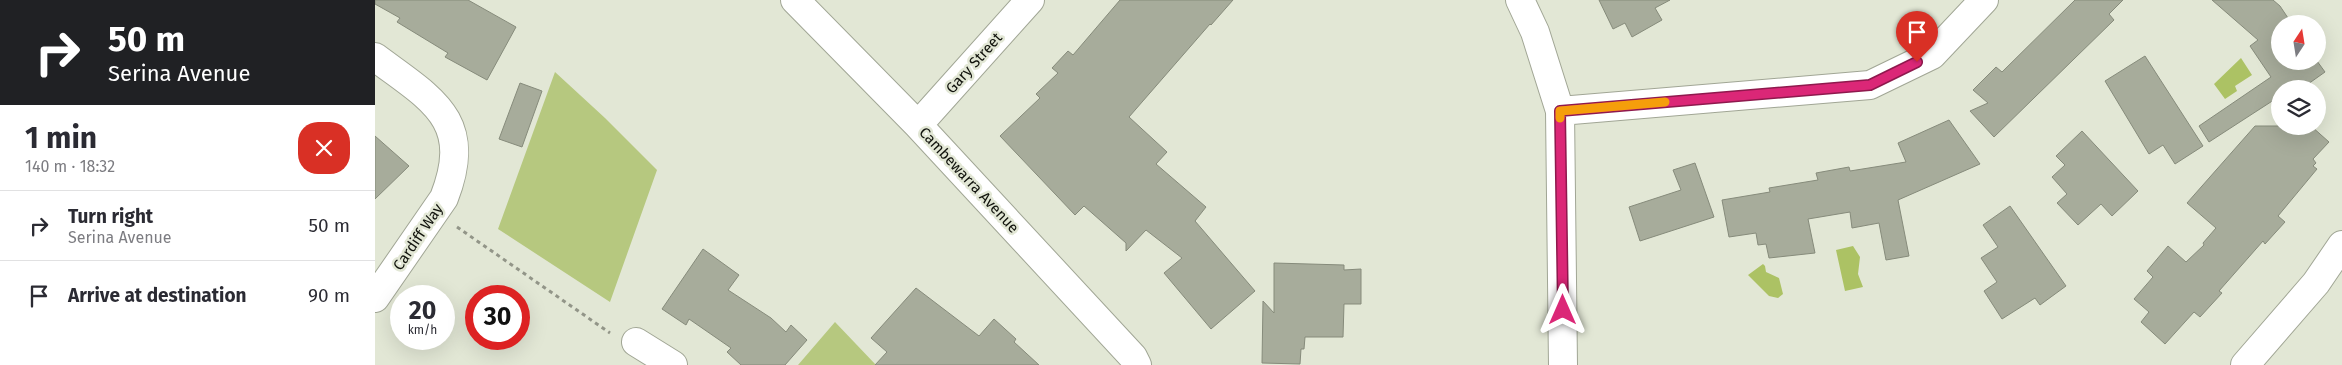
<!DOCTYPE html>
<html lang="en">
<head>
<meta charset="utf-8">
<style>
  :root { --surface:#fff; --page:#f2f2f3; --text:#2b2b33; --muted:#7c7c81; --line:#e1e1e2 }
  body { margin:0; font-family:"Fira Sans",sans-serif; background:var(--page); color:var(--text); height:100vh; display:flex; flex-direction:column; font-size:19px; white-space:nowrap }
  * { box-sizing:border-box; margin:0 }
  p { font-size:16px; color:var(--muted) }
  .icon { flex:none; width:28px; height:28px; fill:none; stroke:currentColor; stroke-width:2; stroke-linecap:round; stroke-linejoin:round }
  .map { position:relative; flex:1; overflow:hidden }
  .sheet { display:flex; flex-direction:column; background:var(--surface); width:375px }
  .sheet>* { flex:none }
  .banner { background:#202124; color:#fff; overflow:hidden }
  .needle { width:32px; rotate:12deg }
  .fabs { position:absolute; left:1896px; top:15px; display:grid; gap:10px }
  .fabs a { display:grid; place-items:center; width:55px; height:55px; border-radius:50%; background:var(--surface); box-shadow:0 5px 20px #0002; font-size:25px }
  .speed { position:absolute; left:15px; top:285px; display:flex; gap:10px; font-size:25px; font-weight:700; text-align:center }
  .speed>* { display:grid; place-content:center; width:65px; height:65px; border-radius:50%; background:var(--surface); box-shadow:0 5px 20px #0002; line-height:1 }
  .speed small { font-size:12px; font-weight:400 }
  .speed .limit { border:8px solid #d22; background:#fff; color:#111 }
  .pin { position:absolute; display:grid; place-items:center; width:42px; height:42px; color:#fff; margin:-51px -21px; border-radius:50% 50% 50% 0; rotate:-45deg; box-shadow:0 0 5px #0007 }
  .pin .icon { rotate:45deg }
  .me { position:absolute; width:55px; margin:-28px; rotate:0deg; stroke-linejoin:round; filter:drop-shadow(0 0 4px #0008) }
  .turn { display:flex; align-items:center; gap:18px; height:105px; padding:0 25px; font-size:22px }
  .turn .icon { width:65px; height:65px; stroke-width:2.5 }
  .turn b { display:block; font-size:35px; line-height:42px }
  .round { display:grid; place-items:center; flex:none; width:52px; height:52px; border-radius:20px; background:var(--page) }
  .head { display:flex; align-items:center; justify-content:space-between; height:85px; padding:0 25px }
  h1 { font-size:30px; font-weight:700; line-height:38px }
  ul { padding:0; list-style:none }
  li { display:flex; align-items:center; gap:15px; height:70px; padding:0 25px; border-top:1px solid var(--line) }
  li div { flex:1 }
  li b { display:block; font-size:19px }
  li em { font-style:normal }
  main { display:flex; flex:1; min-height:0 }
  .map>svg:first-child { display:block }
</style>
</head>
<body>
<main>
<section class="sheet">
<div class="banner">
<div class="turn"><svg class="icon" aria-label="right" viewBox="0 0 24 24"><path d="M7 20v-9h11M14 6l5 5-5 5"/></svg><div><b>50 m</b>Serina Avenue</div></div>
</div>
<div class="head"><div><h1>1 min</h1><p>140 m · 18:32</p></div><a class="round" style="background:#d93025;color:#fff"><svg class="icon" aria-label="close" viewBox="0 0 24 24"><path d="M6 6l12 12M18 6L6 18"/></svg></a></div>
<ul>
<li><svg class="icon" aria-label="right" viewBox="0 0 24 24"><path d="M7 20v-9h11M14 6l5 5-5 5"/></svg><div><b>Turn right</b><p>Serina Avenue</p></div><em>50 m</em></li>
<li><svg class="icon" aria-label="arrive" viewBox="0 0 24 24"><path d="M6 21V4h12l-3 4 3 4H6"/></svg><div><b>Arrive at destination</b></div><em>90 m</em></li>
</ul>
</section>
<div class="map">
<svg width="1967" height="365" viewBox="0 0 1967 365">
  <rect width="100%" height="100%" fill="#e2e7d5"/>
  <path fill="#b6c87f" d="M180,72L230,118L282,170L235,302L123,229Z
    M460,322L501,365H423Z"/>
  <path fill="#acc264" d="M1866,58L1877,75L1860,86L1862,91L1850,99L1839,84Z
    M1478,246L1485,257L1483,274L1488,287L1470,291L1461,250Z
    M1388,264L1390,266L1391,272L1404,278L1408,294L1403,298L1394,296L1373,275Z"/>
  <path fill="#a7ac9b" stroke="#868b7b" d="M0,0H93L141,27L112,80L70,57L73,53L22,22L25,18L0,4Z
    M745,0H858L836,25L835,24L754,117L792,152L781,164L831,207L820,221L880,291L836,329L789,273L807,258L771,230L751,251V243L709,206L700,215L625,136L665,98L661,94L683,73L677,68L693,51L698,55Z
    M1224,0H1295L1280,8L1287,20L1257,37L1250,23L1238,29Z
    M1700,0H1748L1734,14L1739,20L1619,137L1595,111L1613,103L1598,90L1621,67L1627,72Z
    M1837,0H1898L1905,6L1917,24H1905V61H1942L1950,72L1926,89H1905V96L1834,142L1824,126L1896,77L1875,46L1883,40Z
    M1770,56L1828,146L1800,164L1788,145L1774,154L1730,81Z
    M145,83L167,91L147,147L124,139Z
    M1574,120L1605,164L1523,200L1534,256L1511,260L1504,223L1477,228L1475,212L1433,219L1440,253L1394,258L1391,244L1383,245L1381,233L1354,237L1347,200L1395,192L1394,188L1443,180L1441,173L1474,167L1475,171L1531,162L1523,143Z
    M1880,126H1936L1954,142L1938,159L1941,163L1938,166L1942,169L1903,216L1910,222L1890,244L1888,241L1844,291L1847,293L1825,317L1819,312L1790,344L1766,322L1774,312L1759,299L1778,277L1772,271L1793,246L1811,262L1829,245L1828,243L1841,228L1812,203Z
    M1707,131L1763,191L1737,216L1726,204L1703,225L1682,203L1692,194L1677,177L1690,165L1681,156Z
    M0,136L34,166L0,199Z
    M1320,163L1339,217L1265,241L1254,207L1306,190L1298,170Z
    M1635,206L1691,286L1665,305L1660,298L1627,319L1609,291L1622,282L1606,258L1623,247L1608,225Z
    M328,249L364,275L353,290L396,318L411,332L416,325L432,340L410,365H366L352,352L356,348L314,319L311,325L287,309Z
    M899,263L969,265V270L986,269V304H969L968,337H930L929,349H926L925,364L887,363L888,301L899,313Z
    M541,288L604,336L619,319L641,339L639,342L664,365H500L512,352L496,338Z"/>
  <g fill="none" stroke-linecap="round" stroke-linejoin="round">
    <defs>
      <path id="minor" d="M420,0L543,125L758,357L762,365
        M1145,0L1160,32L1185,111L1188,365
        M0,57C56,99 100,119 69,198L0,298
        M1185,111L1495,85L1557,55L1609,0
        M543,125L655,0
        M261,342L298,365
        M1870,365L1941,283L1967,245"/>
    </defs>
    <use href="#minor" stroke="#a1a695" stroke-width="30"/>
    <path stroke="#929588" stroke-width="3" stroke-dasharray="4 4" stroke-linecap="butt" d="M82,227L235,333"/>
    <use href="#minor" stroke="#fff" stroke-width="28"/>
  </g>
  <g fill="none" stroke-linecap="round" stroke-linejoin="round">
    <defs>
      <path id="route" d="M1188,310L1185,111L1495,85L1542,62"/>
    </defs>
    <use href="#route" stroke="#8e194d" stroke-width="12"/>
    <use href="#route" stroke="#db2777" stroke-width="9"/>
    <path stroke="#f59e0b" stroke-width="9" d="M1185,118V111L1290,102"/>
  </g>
  <g text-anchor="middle" stroke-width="5" stroke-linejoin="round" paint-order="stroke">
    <g font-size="15" fill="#10120c" stroke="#e2e7d5">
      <text transform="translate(599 63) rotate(-48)" y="5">Gary Street</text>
      <text transform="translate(594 180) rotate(47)" y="5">Cambewarra Avenue</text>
      <text transform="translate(43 237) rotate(-56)" y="5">Cardiff Way</text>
    </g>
  </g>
</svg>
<div class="fabs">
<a><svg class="needle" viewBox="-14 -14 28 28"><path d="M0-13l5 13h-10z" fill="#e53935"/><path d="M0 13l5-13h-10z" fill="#7c7c81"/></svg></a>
<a><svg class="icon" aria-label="layers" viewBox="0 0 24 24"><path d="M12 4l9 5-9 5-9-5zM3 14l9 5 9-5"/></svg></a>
</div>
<div class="speed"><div>20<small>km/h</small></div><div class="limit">30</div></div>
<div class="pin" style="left:1542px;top:62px;background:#d93025"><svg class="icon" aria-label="arrive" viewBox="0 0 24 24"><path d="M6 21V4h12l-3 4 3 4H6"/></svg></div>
<svg class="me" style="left:1188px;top:310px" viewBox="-20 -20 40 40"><path d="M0-17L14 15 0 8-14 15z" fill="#db2777" stroke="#fff" stroke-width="4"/></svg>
</div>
</main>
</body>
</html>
